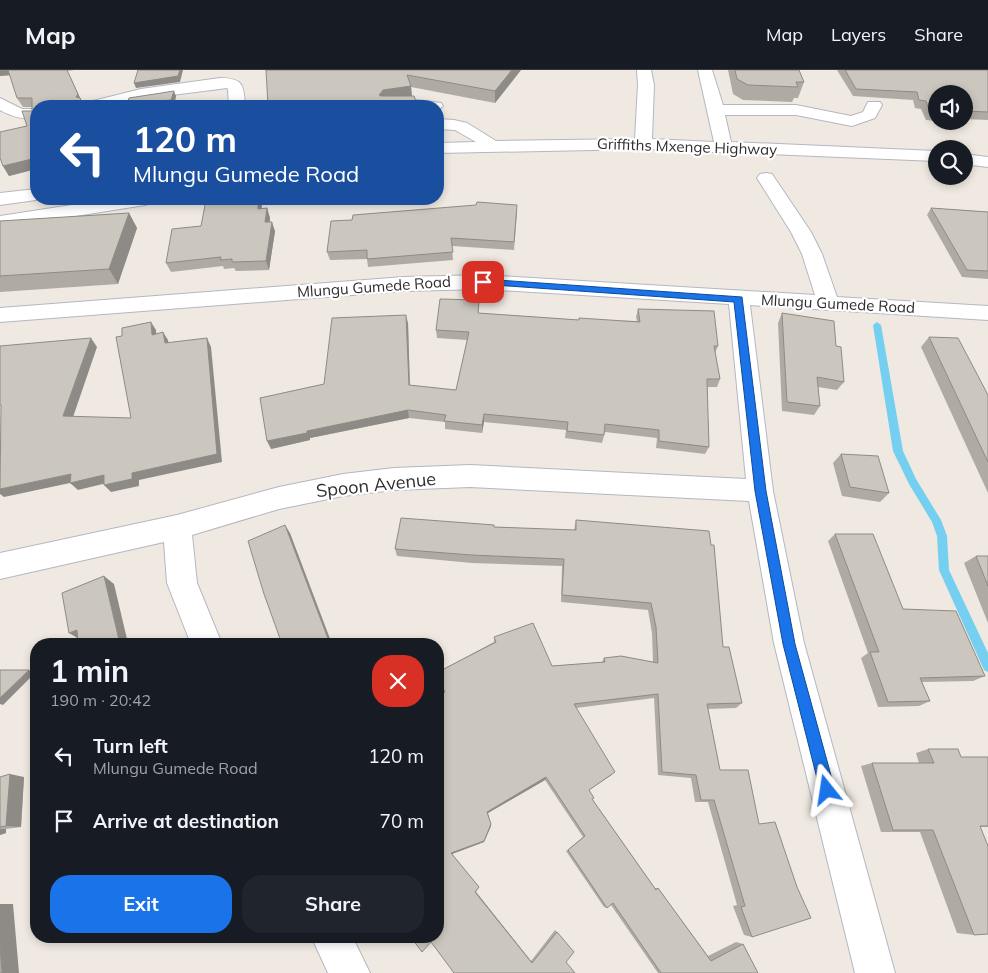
<!DOCTYPE html>
<html lang="en">
<head>
<meta charset="utf-8">
<style>
  :root { --surface:#171b24; --page:#20242c; --text:#f1f3f6; --muted:#9ea1a6; --line:#363941; --accent:#1a73e8 }
  body { margin:0; font-family:Mulish,sans-serif; background:var(--page); color:var(--text); height:100vh; display:flex; flex-direction:column; font-size:19px; white-space:nowrap }
  * { box-sizing:border-box; margin:0 }
  p { font-size:16px; color:var(--muted) }
  .icon { flex:none; width:28px; height:28px; fill:none; stroke:currentColor; stroke-width:2; stroke-linecap:round; stroke-linejoin:round }
  .map { position:relative; flex:1; overflow:hidden }
  .drawer { position:absolute; left:30px; top:568px; width:414px; height:305px; display:flex; flex-direction:column; background:var(--surface); border-radius:20px; box-shadow:0 2px 8px #0003 }
  .drawer>* { flex:none }
  .top-card { position:absolute; left:30px; top:30px; width:414px; height:105px; border-radius:20px; box-shadow:0 2px 8px #0003; background:#1a4fa0; color:#fff; overflow:hidden }
  .buttons { position:absolute; left:928px; top:15px; display:grid; gap:10px }
  .buttons a { display:grid; place-items:center; width:45px; height:45px; border-radius:50%; background:var(--surface); box-shadow:0 2px 8px #0003; font-size:25px }
  .pin { position:absolute; display:grid; place-items:center; width:42px; height:42px; color:#fff; margin:-21px; border-radius:10px; box-shadow:0 2px 8px #0006 }
  .me { position:absolute; width:55px; margin:-28px; rotate:345deg; stroke-linejoin:round; filter:drop-shadow(0 0 4px #0008) }
  .turn { display:flex; align-items:center; gap:18px; height:105px; padding:0 20px; font-size:22px }
  .turn .icon { width:65px; height:65px; stroke-width:2.5 }
  .turn b { display:block; font-size:35px; line-height:42px }
  .round { display:grid; place-items:center; flex:none; width:52px; height:52px; border-radius:20px; background:var(--page) }
  .overview { display:flex; align-items:center; justify-content:space-between; height:85px; padding:0 20px }
  h1 { font-size:30px; font-weight:700; line-height:38px }
  .action { display:flex; gap:10px; margin-top:auto; padding:10px 20px }
  .action a { flex:1; height:58px; border-radius:20px; background:var(--accent); color:#fff; font-size:20px; font-weight:700; line-height:58px; text-align:center }
  .action a+a { background:var(--page); color:var(--text) }
  ul { padding:0; list-style:none }
  li { display:flex; align-items:center; gap:15px; height:65px; padding:0 20px }
  li div { flex:1 }
  li b { display:block; font-size:19px }
  li em { font-style:normal }
  header { display:flex; align-items:center; gap:30px; box-sizing:border-box; height:70px; padding:0 25px; background:var(--surface); border-bottom:1px solid var(--line) }
  header strong { font-size:24px }
  nav { display:flex; gap:28px; margin-inline-start:auto; font-size:18px }
  .map>svg:first-child { display:block }
</style>
</head>
<body>
<header>
<strong>Map</strong>
<nav><a>Map</a><a>Layers</a><a>Share</a></nav>
</header>
<div class="map">
<svg width="988" height="903" viewBox="0 0 988 903">
  <rect width="100%" height="100%" fill="#efe9e1"/>
  <g fill="none" stroke-linecap="round" stroke-linejoin="round">
    <path fill="#75cff0" fill-rule="evenodd" d="M877,252L881,255L903,381L916,409L941,450L947,466L949,500L988,583V602L984,600L939,500L937,466L932,452L909,414L893,381L873,255Z"/>
    <defs>
      <path id="minor" d="M637,0H651L654,15L652,69L714,72L698,0H712L723,35H796L851,46L863,42L868,32H880L882,35L875,48L852,56L796,45H725L731,72L936,81V91L643,79L438,83V73L476,72L455,60L438,59V49L454,50L467,53L496,71L635,69L638,15Z
        M220,8C243,8 244,15 245,36H229L228,19L227,18L141,29L110,36H83L85,33L141,19Z
        M0,28L22,39H36V49C23,49 12,47 0,40Z
        M408,29L441,33L443,36L438,40V36H383L385,33Z
        M964,84L988,87V97L964,94Z
        M766,103L772,104L811,162L822,184L837,227L988,236V250L750,235L773,421L804,573L895,903H855L774,573L749,431L470,417L394,420L343,426L279,439L192,465L197,513L222,574H191L167,513L164,472L0,509V483L177,445L279,417L343,404L394,398L470,395L746,409L729,234L483,219L404,221L0,252V238L404,207L483,205L815,225L802,184L791,162L757,108L760,104Z
        M36,119V129H43L0,135V123Z
        M111,129H154L152,133L145,135L0,158V146Z
        M311,866H352L370,903H328Z"/>
    </defs>
    <use href="#minor" stroke="#b4b7c1" stroke-width="2"/>
    <use href="#minor" fill="#fff" fill-rule="evenodd"/>
  </g>
  <path fill="#afaba4" d="M0,0H75L67,1L84,36H36V99L9,106L3,96L27,56L32,41V37H23L17,28L10,5L0,6Z
    M266,0H521L495,33L411,17L412,26Z
    M728,0H799L804,12L798,28H794L792,32L743,30L733,24Z
    M837,0H988V50L964,49V24H936V51L926,50L921,39L915,38L913,30L853,26Z
    M176,26L174,36H128L127,34Z
    M936,51H960L959,53Z
    M262,135L261,139L267,138L270,148L269,152L275,161L269,200L236,201L234,198L224,199L223,196L171,202L166,193L201,156Z
    M931,138L988,142V209L962,207L927,145Z
    M129,143L137,158L118,214L0,222V151Z
    M517,143L514,180L452,176L453,190L368,197L367,189L330,190L327,182Z
    M479,230L478,243L579,250L637,251L636,247L638,239L718,276L715,283L720,309L717,317H707L709,377L705,384L656,378L657,368L605,362L602,373L565,368L566,360L484,352L482,363L445,359V352L409,348L310,368V370L271,379L324,314L408,253L410,316L456,320L467,270L437,268L436,260Z
    M782,243L836,276L844,312L837,320L818,317L820,336L814,345L782,341L778,253Z
    M929,267L988,325V423L921,277Z
    M841,384L889,423L880,432L842,426L833,393Z
    M576,450L723,577L742,633L736,638L708,639L752,867L744,865L733,836L737,835L708,732H695L691,708L658,705L654,628L576,638L612,705L589,720L592,729L655,818H658L708,886L736,872L743,874L758,903H658L611,835L607,838L604,837L566,781L583,767L545,710L488,743L491,756L484,772L452,784L479,817L476,822L531,891L555,860L557,862L566,892L454,903L444,622L438,609V602L494,572V567L552,596L602,592L604,588L653,592L652,563L648,540L561,532L562,496L472,493L397,486L395,479L494,457L574,460Z
    M835,464L903,539L985,606L973,611L922,612L930,631L919,636L878,637L861,588L868,583L828,471Z
    M976,486H988V553L964,493Z
    M928,679L961,687H988V757H980L974,865L957,863L920,762H881L861,696L872,693H919L916,683Z
    M0,707H24L21,757L6,759V763L0,765Z"/>
  <path fill="#8e8b86" d="M0,0H9L12,5L0,6Z
    M67,0V1L84,36L82,33L76,27Z
    M180,0H183L180,12L136,18L134,13Z
    M512,0H521L495,33V21Z
    M411,16L412,28L385,31L379,25L383,20Z
    M174,21L176,26L174,36L171,30Z
    M36,88V99L9,106L3,96Z
    M258,129H259L262,135L261,148L258,139Z
    M267,138L270,148L269,162L265,152Z
    M129,143L137,158L118,214L109,199Z
    M272,152L275,161L269,200L266,191Z
    M406,245L408,253L410,323L409,315Z
    M151,252L156,260L157,273L152,265Z
    M163,262L168,270L170,281L165,273Z
    M91,268L97,277L71,353L63,346Z
    M207,268L211,277L222,392L139,410V416L111,422L104,415L132,403Z
    M408,340L409,348L310,368V370L271,379L267,371L307,361Z
    M484,344V352L482,363V355Z
    M71,404L104,405L111,412L78,420L70,413L4,427L0,424V419Z
    M285,455L290,463L332,574H330Z
    M104,506L114,514L127,569L134,574H124L119,570Z
    M77,560L81,570L69,563Z
    M29,600L35,603L3,635L0,634V628Z
    M10,704L24,707L21,757L6,756Z
    M546,707L545,710L488,743L487,742Z
    M491,754V756L484,772L452,784L479,817L451,783Z
    M0,759H6V763L0,765Z
    M475,822H476L531,891L532,893Z
    M0,834H13L19,903H2L0,876Z
    M128,866H137L123,869Z"/>
  <path fill="#cbc7bf" stroke="#8e8b86" d="M8,0H67L78,24L76,27L80,28L82,33L70,34L71,36H36V88L3,96L0,88V62L27,56L22,41H32V28H17Z
    M138,0H180L178,6L134,13Z
    M266,0H512L495,21L407,5L411,16L383,20L379,25L381,26H414L418,36H268Z
    M735,0H799L804,12H796L798,17L748,15L737,9Z
    M845,0H988V42L964,41V24H936V43H930L926,31L919,30L917,22L856,19Z
    M174,21L171,30L127,34L129,28Z
    M224,129H258V139L267,138L265,152H272L266,191L232,192V189L220,190L221,187L166,193L172,159L201,156L206,130Z
    M477,132L517,135L514,172L451,168L453,182L367,189V180L327,182L331,151L352,150L353,145L476,135Z
    M931,138L988,142V201L967,200Z
    M129,143L109,199L0,206V151Z
    M440,229L479,230L478,243L579,250V248L640,252L638,239L714,241L718,276H714L720,309H707L709,377L659,371V360L605,354L604,365L567,361L568,352L484,344L482,355L444,351L446,345L408,340L307,361V363L267,371L260,328L324,314L332,248L406,245L409,315L456,320L469,262L436,260Z
    M782,243L834,251L836,276L841,277L844,312L817,307L820,336L787,332Z
    M151,252L152,265L163,262L165,273L207,268L217,384L132,403V409L104,415V405L70,413L71,404L0,419L1,335H0V276L91,268L63,346L131,348L116,267L122,266V258Z
    M929,267L958,268L988,325V392Z
    M841,384L878,386L889,423L850,417Z
    M401,448L494,455V457L576,460V450L709,461L711,475H714L723,577H729L742,633L707,634L720,700H748L759,754L775,752L797,817L811,848L752,867L741,837L745,836L714,730H701L696,705L662,702L658,624L574,634L615,702L589,720L594,728L592,729L656,820L658,818L711,891L743,874L758,903H661L613,833L607,838L568,780L585,766L546,707L487,742L491,754L484,771L451,783L479,817L475,822L532,893L557,862L574,882L566,892L575,903H454L431,872L422,882L410,866H438V625L445,622L438,607V602L496,572L494,567L533,553L552,596L605,592L604,588L621,586L658,593L656,557L651,533L562,525L564,489L471,485L395,479Z
    M285,455L330,574H282L264,524L248,471Z
    M835,464H873L903,539L956,541L985,606L920,608L930,631L888,632L870,582H879Z
    M976,486H988V516Z
    M104,506L119,570L125,568L127,574H78L77,560L69,563L62,523Z
    M0,600H29L0,628Z
    M928,679H958L961,687H988V756H980L988,776V864L974,865L933,760H893L872,693H934Z
    M10,704L6,756L0,757V707Z
    M123,866H128L123,869Z
    M0,876L2,903H0Z"/>
  <path fill="#1a73e8" stroke="#114b97" d="M483,209L742,227L766,421L795,574L835,720L832,725L827,727L822,725L820,720L783,574L755,421L734,232L480,214L479,212Z"/>
  <g text-anchor="middle" stroke-width="4.5" stroke-linejoin="round" paint-order="stroke">
    <g font-size="15" fill="#2e2e2e" stroke="#fff">
      <text transform="translate(687 77) rotate(2)" y="5">Griffiths Mxenge Highway</text>
      <text transform="translate(374 217) rotate(-4)" y="5">Mlungu Gumede Road</text>
      <text transform="translate(838 234) rotate(3)" y="5">Mlungu Gumede Road</text>
    </g>
    <g font-size="18" fill="#2e2e2e" stroke="#fff">
      <text transform="translate(376 415) rotate(-6)" y="6">Spoon Avenue</text>
    </g>
  </g>
</svg>
<div class="buttons">
<a><svg class="icon" aria-label="sound" viewBox="0 0 24 24"><path d="M4 9h4l5-4v14l-5-4H4zM17 9q2 3 0 6"/></svg></a>
<a><svg class="icon" aria-label="search" viewBox="0 0 24 24"><circle cx="10" cy="10" r="6"/><path d="M15 15l6 6"/></svg></a>
</div>
<div class="pin" style="left:483px;top:212px;background:#d93025"><svg class="icon" aria-label="arrive" viewBox="0 0 24 24"><path d="M6 21V4h12l-3 4 3 4H6"/></svg></div>
<svg class="me" style="left:827px;top:720px" viewBox="-20 -20 40 40"><path d="M0-17L14 15 0 8-14 15z" fill="#1a73e8" stroke="#fff" stroke-width="4"/></svg>
<div class="top-card">
<div class="turn"><svg class="icon" aria-label="left" viewBox="0 0 24 24"><path d="M17 20v-9H6M10 6l-5 5 5 5"/></svg><div><b>120 m</b>Mlungu Gumede Road</div></div>
</div>
<section class="drawer">
<div class="overview"><div><h1>1 min</h1><p>190 m · 20:42</p></div><a class="round" style="background:#d93025;color:#fff"><svg class="icon" aria-label="close" viewBox="0 0 24 24"><path d="M6 6l12 12M18 6L6 18"/></svg></a></div>
<ul>
<li><svg class="icon" aria-label="left" viewBox="0 0 24 24"><path d="M17 20v-9H6M10 6l-5 5 5 5"/></svg><div><b>Turn left</b><p>Mlungu Gumede Road</p></div><em>120 m</em></li>
<li><svg class="icon" aria-label="arrive" viewBox="0 0 24 24"><path d="M6 21V4h12l-3 4 3 4H6"/></svg><div><b>Arrive at destination</b></div><em>70 m</em></li>
</ul>
<div class="action"><a>Exit</a><a>Share</a></div>
</section>
</div>
</body>
</html>
